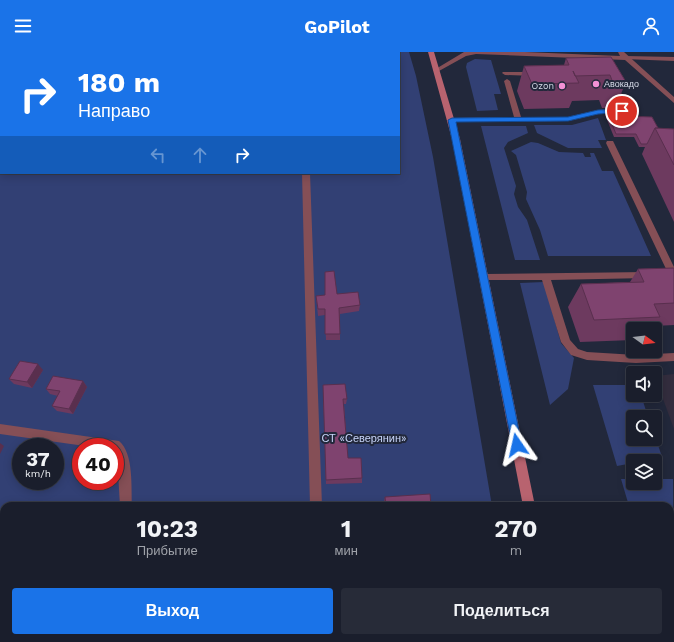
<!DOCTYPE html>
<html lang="ru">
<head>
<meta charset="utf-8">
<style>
  :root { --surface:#1a1e2c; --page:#272b38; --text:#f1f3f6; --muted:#9fa2a9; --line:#383c48; --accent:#1a73e8 }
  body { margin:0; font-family:"Work Sans",sans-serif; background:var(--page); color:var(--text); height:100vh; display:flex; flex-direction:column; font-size:15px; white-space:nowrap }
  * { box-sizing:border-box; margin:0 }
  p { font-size:13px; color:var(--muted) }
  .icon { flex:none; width:22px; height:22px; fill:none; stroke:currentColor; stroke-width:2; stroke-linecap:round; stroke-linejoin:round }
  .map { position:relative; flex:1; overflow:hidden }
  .panel { position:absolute; left:0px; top:450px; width:674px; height:140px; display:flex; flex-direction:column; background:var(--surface); border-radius:12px 12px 0 0; box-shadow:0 2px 10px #0003,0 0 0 1px var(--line) }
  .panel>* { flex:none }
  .guide { position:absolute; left:0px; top:0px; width:400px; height:122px; box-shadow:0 2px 10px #0003,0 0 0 1px var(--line); background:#1a73e8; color:#fff; overflow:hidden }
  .needle { width:26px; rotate:105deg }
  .controls { position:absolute; left:626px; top:270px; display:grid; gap:8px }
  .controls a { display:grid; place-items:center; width:36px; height:36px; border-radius:4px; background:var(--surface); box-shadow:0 2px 10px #0003,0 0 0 1px var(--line); font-size:20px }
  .speed { position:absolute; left:12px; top:386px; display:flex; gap:8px; font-size:20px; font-weight:700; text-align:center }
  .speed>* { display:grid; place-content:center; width:52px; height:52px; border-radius:50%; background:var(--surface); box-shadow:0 2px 10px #0003,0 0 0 1px var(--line); line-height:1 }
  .speed small { font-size:10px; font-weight:400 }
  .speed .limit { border:6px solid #d22; background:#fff; color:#111 }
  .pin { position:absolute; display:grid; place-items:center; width:34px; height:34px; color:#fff; margin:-17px; border:2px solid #fff; border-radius:50%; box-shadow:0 1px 4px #0007 }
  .me { position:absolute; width:44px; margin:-22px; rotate:349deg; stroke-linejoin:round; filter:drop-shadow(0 0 3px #0008) }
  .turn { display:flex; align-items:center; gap:14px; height:84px; padding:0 12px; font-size:18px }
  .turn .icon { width:52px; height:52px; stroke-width:2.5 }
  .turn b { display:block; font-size:28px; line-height:34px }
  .lanes { display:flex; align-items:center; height:38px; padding:0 12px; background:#0003; justify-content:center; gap:20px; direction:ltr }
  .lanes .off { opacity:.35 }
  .eta { display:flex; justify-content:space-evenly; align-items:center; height:68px; text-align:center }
  .eta b { font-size:24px; font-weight:700; line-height:28px }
  .cta { display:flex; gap:8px; margin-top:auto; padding:8px 12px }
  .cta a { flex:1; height:46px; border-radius:4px; background:var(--accent); color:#fff; font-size:16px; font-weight:700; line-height:46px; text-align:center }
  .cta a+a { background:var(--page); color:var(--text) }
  header { display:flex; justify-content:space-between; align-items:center; height:52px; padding:0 12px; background:var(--accent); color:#fff; font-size:18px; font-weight:700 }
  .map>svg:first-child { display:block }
</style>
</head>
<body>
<header><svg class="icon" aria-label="menu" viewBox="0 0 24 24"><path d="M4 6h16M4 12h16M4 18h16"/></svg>GoPilot<svg class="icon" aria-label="person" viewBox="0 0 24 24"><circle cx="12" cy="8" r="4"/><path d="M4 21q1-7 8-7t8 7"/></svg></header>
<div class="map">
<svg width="674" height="590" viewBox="0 0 674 590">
  <rect width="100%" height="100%" fill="#22283b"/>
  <path fill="#332d3e" d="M674,322V377L655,325V324Z"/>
  <path fill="#324074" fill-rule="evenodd" d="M0,0H409L416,24L433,105L492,454H4V586H515V590H0ZM1,1H399V121H1ZM21,395H55V429H21ZM81,395H115V429H81Z
    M475,7L491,8L501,42H494L498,58L477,59L466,15L467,11Z
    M598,66L606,88H598L602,96H568L537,81L534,73H572Z
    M481,74H526L528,81L508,90L504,96L516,134L514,142L518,155L527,168L540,208H515Z
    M531,90L538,91L559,100L583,101L585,105H591L590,101H594L602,119H613L651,204H548L540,178L526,147L527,140L516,103L511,99Z
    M544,230L561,291L574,306L568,337L550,353L520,231Z
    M593,333H633V343H641L648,365H633V387H655V384L662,405L633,409V411L617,414Z
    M621,427H633V431H655V427H673L674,558L670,553V454H629Z"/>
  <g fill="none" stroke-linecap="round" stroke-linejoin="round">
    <path fill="#854f56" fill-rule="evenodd" d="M626,4L674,5V9L624,7L623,6Z
      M503,20H535L538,22L535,24L505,23L502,21Z
      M507,27L510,29L521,65H568L598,58L618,57V52L611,35L614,33C621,36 626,51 626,59L622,61L598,62L568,69L449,70L448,68L452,66L514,65L504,29Z
      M607,89H613L614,91L674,215V225L667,226L662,223L667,219L606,91Z
      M302,121H310L322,454H310Z
      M647,220L652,223L647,226L551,228L570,288L578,297L587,300L636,303L674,301V309L636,311L587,308L571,303L561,290L542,228H485L480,225L485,222Z
      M0,372L119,389C134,401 131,436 132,454H120L117,403L115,400V395H92L0,382Z
      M68,586H82L80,590H66Z
      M313,586H327V590H313Z"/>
    <path fill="#854f56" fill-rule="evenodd" d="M464,0H525L620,4L618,0H624L674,45V51L625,8L476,2L466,4L439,19L434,18Z"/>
    <path fill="#b8636f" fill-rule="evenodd" d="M428,0H434L460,87L535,454H523L452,87Z
      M548,586H562L563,590H549Z"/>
  </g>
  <path fill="#6d3a5f" d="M611,5L626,30L615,56H602L599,48L572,49L569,56L524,57L517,39L524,14L564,13L566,6Z
    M607,60L623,64L658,76L674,77V170L642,102L645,95H639L634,85H614L605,63Z
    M674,216V273L654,274L651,277H633V288L580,290L568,255L581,232L630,230L638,217Z
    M337,242L360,253L359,259L340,262V288H326L325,263L318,264L316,244Z
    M43,318L32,336L14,332L9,327Z
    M83,329L87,335L73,362L57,359L52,354L58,344L50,342L46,337Z
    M323,333L347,347L346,352H344L348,406L362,426V431L326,432Z
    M385,445L431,454H385L384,449Z
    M337,586H417V590H376V587L337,589Z"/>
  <path fill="#592f4e" d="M38,312L43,318L32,336L27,330Z
    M83,329L87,335L73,362L69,357Z
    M0,391L4,394L0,402Z"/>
  <path fill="#7f436f" stroke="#592f4e" d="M611,5L626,30L613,31L610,23L575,24L573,19L579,31L532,32L524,14L569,13L566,6Z
    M620,59L623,64L652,65L658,76H655L647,92H641L636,82H616L607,60Z
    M655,76L674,77V113Z
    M674,216V251L654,252L660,265L594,268L581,232L644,230L638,217Z
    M334,219L337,242L358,240L360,253L339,256L340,282H325V257H318L316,244L325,243V220Z
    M20,309L38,312L27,330L9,327Z
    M53,324L83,329L69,357L52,354L60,339L46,337Z
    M345,332L347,347H343L348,406H361L362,426L326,428L323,333Z
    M430,442L431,454H386L385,445Z
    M337,586H360L337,588Z
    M377,586H417V590H377Z"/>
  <path fill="#1a73e8" stroke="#114b97" d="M622,57L625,59L624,60L598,62L568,69L456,70L522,393L521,396L517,398L514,396L512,393L448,68L452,66L568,65L598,58Z"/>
  <g fill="#f391d6" stroke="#22283b" stroke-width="1.5">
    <circle cx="596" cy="32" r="4"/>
    <circle cx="562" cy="34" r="4"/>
  </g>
  <g text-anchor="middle" stroke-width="4" stroke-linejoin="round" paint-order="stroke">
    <g font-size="9" fill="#d8ddea" stroke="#22283b" text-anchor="start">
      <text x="604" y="35">Авокадо</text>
      <text x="554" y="37" text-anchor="end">Ozon</text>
    </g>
    <g font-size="11" fill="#c7d4f8" stroke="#22283b">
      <text x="364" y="390">СТ «Северянин»</text>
    </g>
  </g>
</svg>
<div class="controls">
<a><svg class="needle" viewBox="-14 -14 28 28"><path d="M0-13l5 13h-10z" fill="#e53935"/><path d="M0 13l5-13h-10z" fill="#9fa2a9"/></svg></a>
<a><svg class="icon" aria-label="sound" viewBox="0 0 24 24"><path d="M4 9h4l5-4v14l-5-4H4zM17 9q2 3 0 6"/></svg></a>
<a><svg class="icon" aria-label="search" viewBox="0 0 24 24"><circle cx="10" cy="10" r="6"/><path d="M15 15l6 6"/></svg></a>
<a><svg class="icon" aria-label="layers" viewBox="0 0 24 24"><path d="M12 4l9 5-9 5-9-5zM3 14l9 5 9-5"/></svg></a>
</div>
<div class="speed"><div>37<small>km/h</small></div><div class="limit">40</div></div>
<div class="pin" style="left:622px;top:59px;background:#d93025"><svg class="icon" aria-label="arrive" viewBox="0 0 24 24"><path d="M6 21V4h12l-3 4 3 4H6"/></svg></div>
<svg class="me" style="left:517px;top:393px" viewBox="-20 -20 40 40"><path d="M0-17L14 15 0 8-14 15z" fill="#1a73e8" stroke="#fff" stroke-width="4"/></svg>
<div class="guide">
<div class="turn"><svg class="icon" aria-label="right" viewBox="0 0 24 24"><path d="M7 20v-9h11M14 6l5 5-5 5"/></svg><div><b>180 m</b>Направо</div></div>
<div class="lanes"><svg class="icon off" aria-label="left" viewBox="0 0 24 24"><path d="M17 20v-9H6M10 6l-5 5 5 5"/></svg><svg class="icon off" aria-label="ahead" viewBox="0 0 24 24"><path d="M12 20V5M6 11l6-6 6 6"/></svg><svg class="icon" aria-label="right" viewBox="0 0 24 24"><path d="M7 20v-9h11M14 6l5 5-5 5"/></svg></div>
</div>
<section class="panel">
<div class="eta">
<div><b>10:23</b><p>Прибытие</p></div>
<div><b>1</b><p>мин</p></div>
<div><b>270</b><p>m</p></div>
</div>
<div class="cta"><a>Выход</a><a>Поделиться</a></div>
</section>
</div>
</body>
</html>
